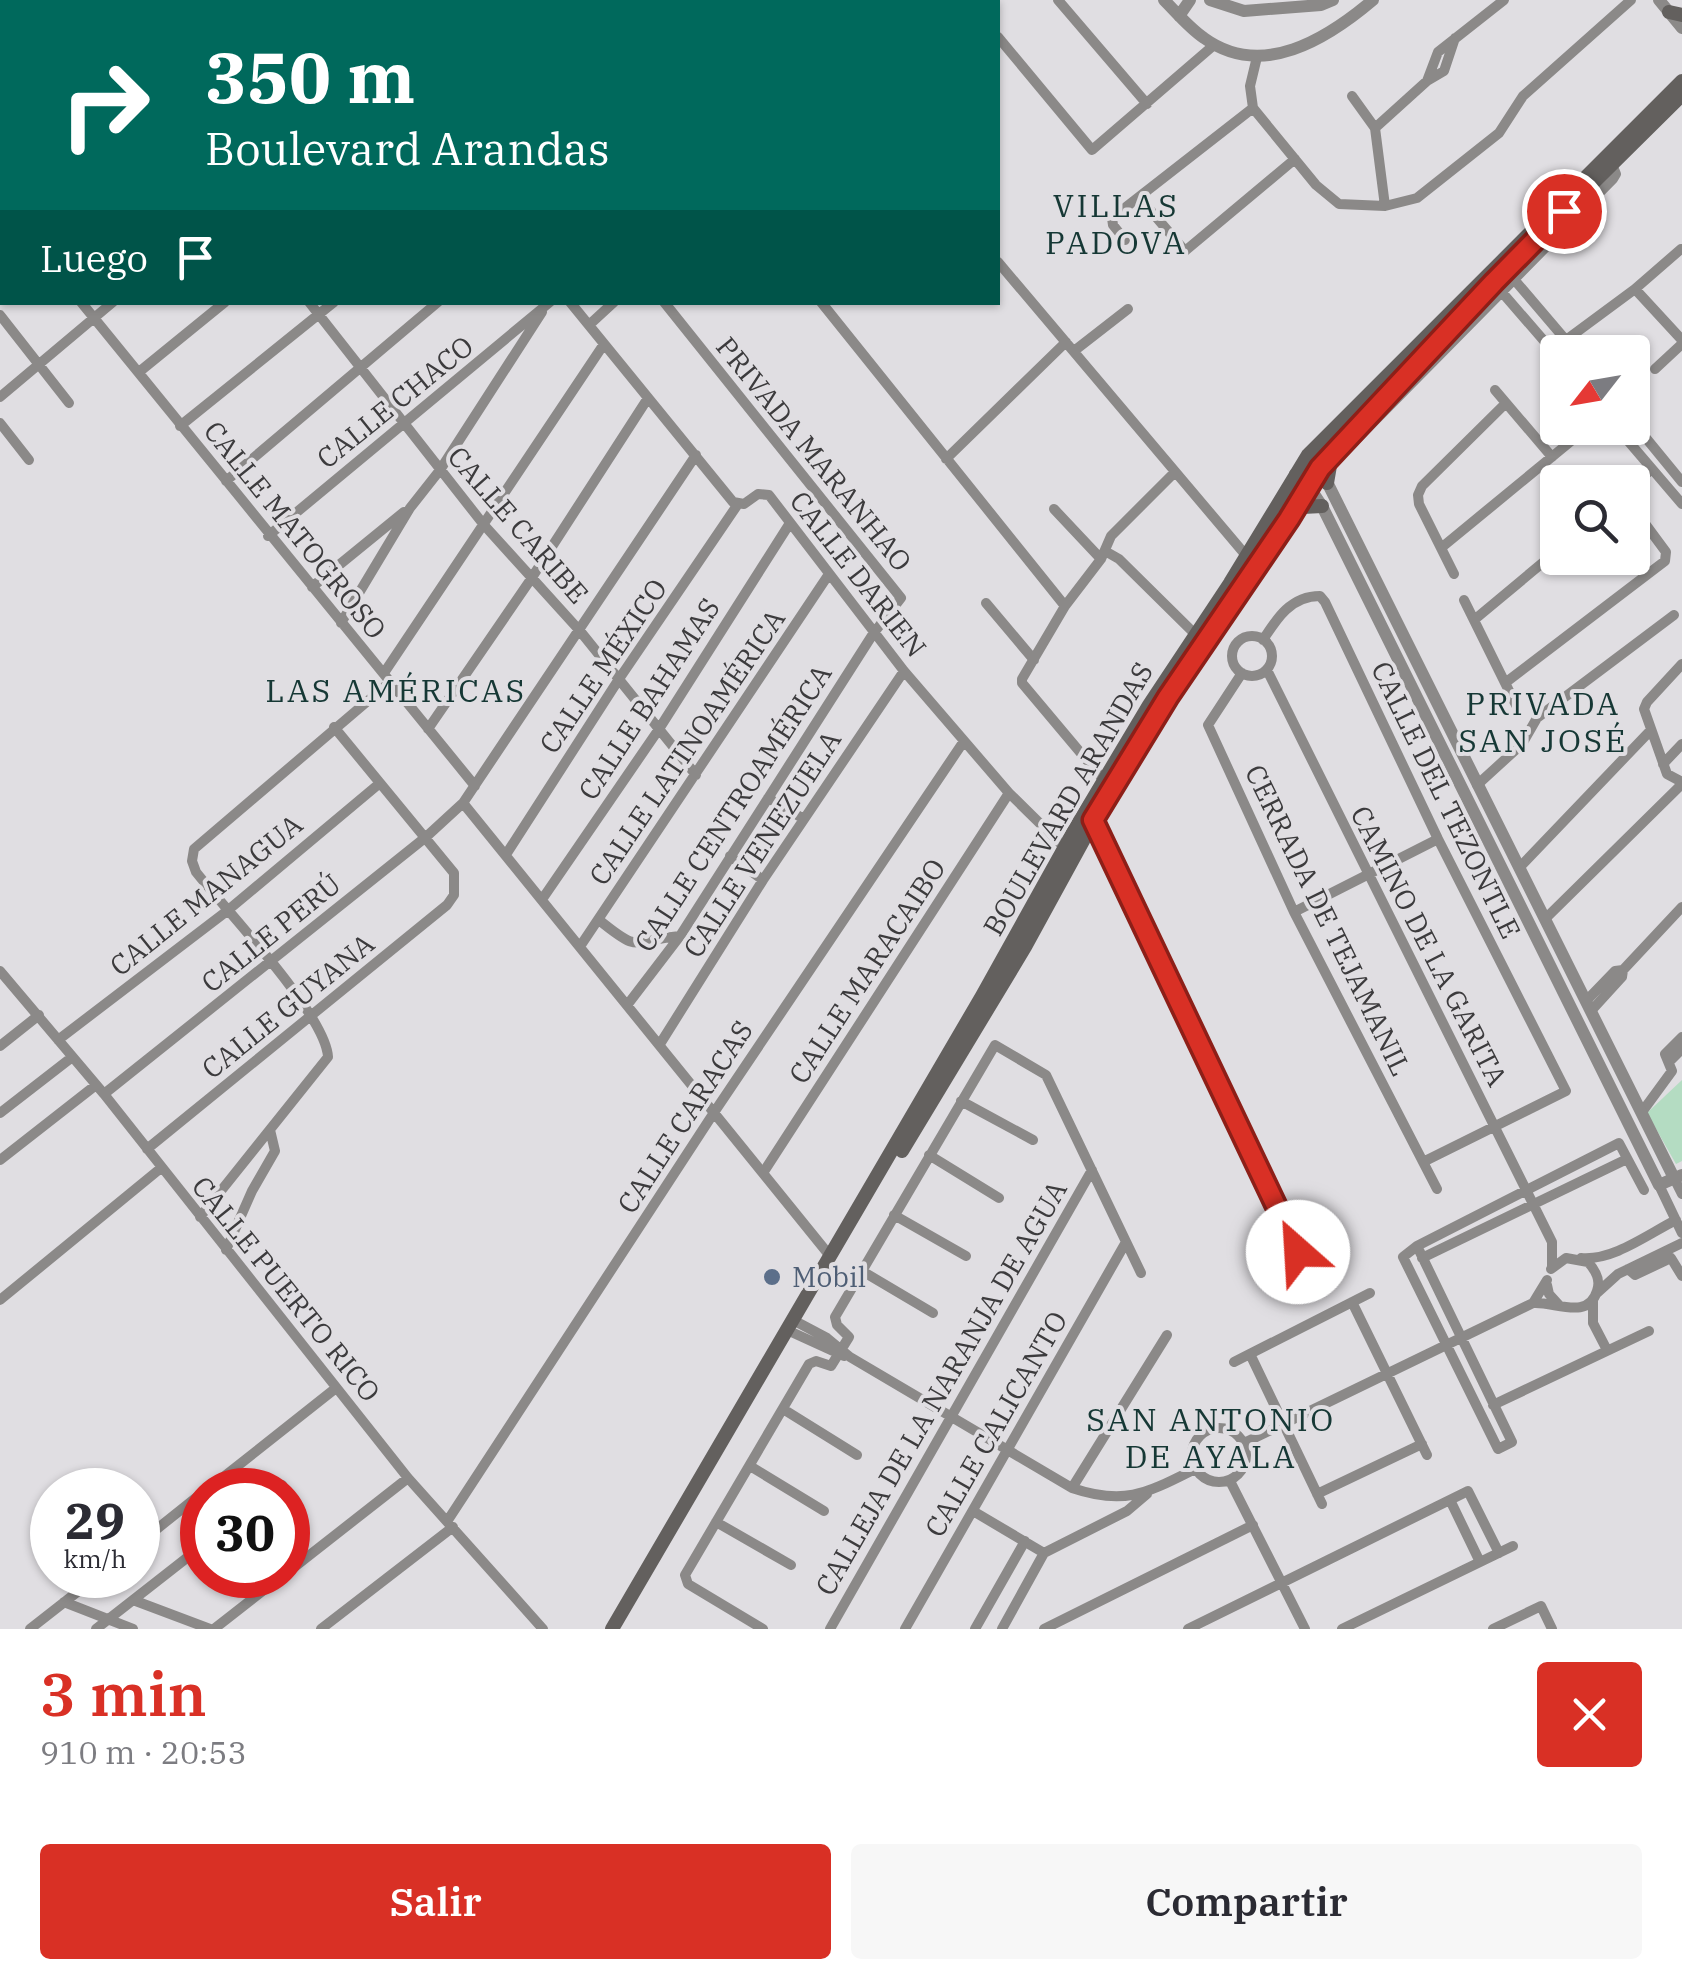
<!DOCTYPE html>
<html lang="es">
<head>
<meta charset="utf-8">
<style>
  :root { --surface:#fff; --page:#f7f7f7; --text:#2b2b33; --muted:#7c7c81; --accent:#d93025 }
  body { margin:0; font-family:"IBM Plex Serif",serif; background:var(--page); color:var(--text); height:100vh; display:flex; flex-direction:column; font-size:38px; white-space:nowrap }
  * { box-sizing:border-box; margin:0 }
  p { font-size:32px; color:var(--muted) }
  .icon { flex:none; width:55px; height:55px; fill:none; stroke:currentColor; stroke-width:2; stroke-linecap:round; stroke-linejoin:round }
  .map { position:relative; height:1629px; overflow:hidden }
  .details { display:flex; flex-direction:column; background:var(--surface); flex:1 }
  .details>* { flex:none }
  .banner { position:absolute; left:0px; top:0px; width:1000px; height:305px; box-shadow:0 2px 8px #0004; background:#00695c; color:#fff; overflow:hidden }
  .needle { width:65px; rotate:239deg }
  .buttons { position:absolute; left:1540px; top:335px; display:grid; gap:20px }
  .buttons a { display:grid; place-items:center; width:110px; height:110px; border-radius:10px; background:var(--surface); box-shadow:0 2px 8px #0004; font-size:50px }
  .speed { position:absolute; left:30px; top:1468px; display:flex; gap:20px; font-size:50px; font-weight:700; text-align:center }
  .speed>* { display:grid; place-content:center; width:130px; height:130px; border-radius:50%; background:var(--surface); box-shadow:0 2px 8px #0004; line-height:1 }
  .speed small { font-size:25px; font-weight:400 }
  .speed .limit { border:15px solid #d22; background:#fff; color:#111 }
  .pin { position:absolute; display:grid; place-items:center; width:85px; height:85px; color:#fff; margin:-42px; border:5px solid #fff; border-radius:50%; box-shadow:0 2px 10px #0007 }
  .me { position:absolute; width:110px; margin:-55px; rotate:334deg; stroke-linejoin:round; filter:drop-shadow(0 0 8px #0008) }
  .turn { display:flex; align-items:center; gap:35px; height:210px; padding:0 40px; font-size:45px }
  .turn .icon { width:130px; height:130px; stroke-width:2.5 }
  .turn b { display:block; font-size:70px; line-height:85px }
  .then { display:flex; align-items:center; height:95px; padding:0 40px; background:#0003; gap:20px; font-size:38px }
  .round { display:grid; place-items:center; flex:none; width:105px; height:105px; border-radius:10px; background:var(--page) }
  .overview { display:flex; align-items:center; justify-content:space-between; height:170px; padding:0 40px }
  h1 { font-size:60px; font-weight:600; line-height:75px; color:var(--accent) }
  .primary-button { display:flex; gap:20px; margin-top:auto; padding:20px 40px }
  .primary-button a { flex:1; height:115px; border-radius:10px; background:var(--accent); color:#fff; font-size:40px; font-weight:600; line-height:115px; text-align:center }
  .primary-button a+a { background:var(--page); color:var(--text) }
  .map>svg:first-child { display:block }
</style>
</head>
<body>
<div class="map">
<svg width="1682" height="1629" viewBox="0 0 1682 1629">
  <rect width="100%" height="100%" fill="#e0dee2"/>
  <path fill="#b4dcc2" d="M1682,1080V1161L1676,1164L1647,1113Z"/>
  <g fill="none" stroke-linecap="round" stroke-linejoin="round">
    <path stroke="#8b8988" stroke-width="10" d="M323,0L325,2
      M415,0L417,2
      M573,0L575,2
      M781,0L783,2
      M968,0L970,2
      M1058,0L1147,104
      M84,2L86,0
      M155,2L158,0
      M258,2L261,0
      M500,2L502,0
      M557,2L560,0
      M636,2L638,0
      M998,37L1092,150L1214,45
      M1257,57L1250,86L1253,108L1316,185L1339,204L1385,206L1417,198L1499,133L1523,96L1631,0
      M1427,81L1438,52L1504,0
      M1352,96L1375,128
      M0,115L2,112
      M1139,197L1185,251L1295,159
      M0,204L2,207
      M1385,206L1375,128L1427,81L1444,71L1455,38
      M1125,240L1113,225L1112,218L1253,108
      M998,262L1249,559
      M1512,277L1576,352
      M1635,289L1682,340
      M1500,290L1558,357
      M81,302L475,786
      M309,302L484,525L580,631L696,775
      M570,302L733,502L744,504L758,494L769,495L904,671L1009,793L1068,851
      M821,302L1065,606
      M0,315L69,403
      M589,325L614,302
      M1566,340L1635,289L1681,249
      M1074,351L1128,309
      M1655,369L1682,344
      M139,372L225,302
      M1495,390L1552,457
      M0,397L113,302
      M1632,421L1682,482
      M0,423L29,460
      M180,426L334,302
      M1617,428L1682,504
      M1345,451L1613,179L1616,174L1612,164
      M946,459L1066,342
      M226,481L438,302
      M1632,486L1652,469
      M1054,509L1101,559
      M268,536L550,302
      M1441,548L1587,428
      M1105,551L1119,559L1196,635
      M1454,574L1419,504L1418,495L1422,486L1506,403
      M312,587L404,512
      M1464,600L1516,705
      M986,603L1034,660
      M1474,620L1558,550
      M341,623L410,508L440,470L542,312
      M1232 656a20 20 0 1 1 40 0a20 20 0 1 1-40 0Z
      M1263,640C1277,618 1291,596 1320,596L1325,602L1438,839L1566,1091L1423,1162
      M1682,664L1647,702L1644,709L1667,774L1682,782
      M1267,670L1552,1242V1267
      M384,673L604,344
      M1242,673L1208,725L1294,912L1437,1189
      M1505,683L1665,561L1666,552L1632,506
      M428,729L531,579L648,398
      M1663,764L1682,744
      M1106,783L1022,683V679L1065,606L1101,559L1111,536L1174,473
      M1477,785L1522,744L1537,718L1674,615
      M768,798L804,819
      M463,803L830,1256
      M1092,818L1310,1277
      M507,853L619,679L738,504
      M730,856L763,880
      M1519,868L1651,730
      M543,898L659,729L790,523
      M1294,912L1438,839
      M1545,919L1682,784
      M599,920C642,955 631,940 680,936
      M581,945L829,574
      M0,971L104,1094L408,1478L543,1629
      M1586,1001L1615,971L1623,970L1682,907
      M628,1004L680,936L873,634L901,598L664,302
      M1591,1011L1622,977L1623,970
      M58,1040L227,911L380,783
      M660,1044L763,880L904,671
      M0,1046L39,1015
      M1670,1061L1682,1049
      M104,1094L426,837L463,803L696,455
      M961,1101L1033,1140
      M1642,1112L1672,1071L1665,1054L1682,1037
      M0,1113L71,1058
      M147,1149L447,905L454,895V873L334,727
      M929,1155L999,1198
      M0,1160L96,1085
      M763,1173L1009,793
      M1674,1178L1682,1194
      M1659,1185L1682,1233
      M894,1215L966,1256
      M200,1217L328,1057C326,1015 225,909 196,872L192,861L194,849L390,682
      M1417,1246L1512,1442L1498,1449L1403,1257L1417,1246L1619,1143L1644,1190
      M226,1250L252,1191L275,1151L270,1130
      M1422,1258L1627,1159
      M1581,1258C1613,1261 1648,1234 1676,1220
      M1628,1269L1635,1275L1671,1258L1682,1276
      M862,1271L933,1313
      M1547,1285L1549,1294L1559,1305
      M1597,1293L1618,1274L1682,1243
      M1593,1299V1323L1607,1350
      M0,1300L161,1168
      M1352,1302L1427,1455
      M1533,1303C1554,1301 1588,1321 1597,1291C1601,1280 1596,1271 1588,1262L1566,1258L1551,1269
      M793,1320L827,1338L850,1357L1072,1488C1125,1506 1147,1493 1195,1469
      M787,1330L844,1356
      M1250,1354L1322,1504
      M1234,1362L1370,1293
      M1493,1405L1649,1331
      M783,1409L857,1455
      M1192 1455a27 27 0 1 1 54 0a27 27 0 1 1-54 0Z
      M1244,1443L1533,1303L1547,1280
      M750,1466L824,1511
      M1230,1481L1305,1629
      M1072,1488L1167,1335
      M207,1490L336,1388
      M275,1490L282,1485
      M1317,1494L1422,1444
      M1450,1500L1480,1562
      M973,1511L1044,1553
      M448,1520L715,1111L964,741
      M716,1522L791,1565
      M138,1544L202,1493
      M1044,1553L1127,1511L1147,1494
      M288,1572L408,1478
      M133,1600L210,1629
      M64,1602L133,1629
      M30,1629L99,1575
      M96,1629L202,1546
      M214,1629L283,1575
      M321,1629L453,1527
      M763,1629L688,1584L685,1575L809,1364L816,1361L831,1366L849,1337L837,1325L835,1317L995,1045L1046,1075L1141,1273
      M830,1629L1092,1170
      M905,1629L1126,1242
      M975,1629L1025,1541
      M1002,1629L1044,1553
      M1044,1629L1253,1525
      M1188,1629L1468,1491L1499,1553
      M1342,1629L1513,1546
      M1493,1629L1541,1606L1552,1629"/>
    <path stroke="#8b8988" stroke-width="12" d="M1164,0C1177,13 1189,28 1204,38C1262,80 1327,39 1373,0
      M1210,0L1244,11L1321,5L1333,0
      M1659,0L1682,28
      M1179,16L1190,0
      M1295,474L1308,485L1322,506L1659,1185L1682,1175
      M1323,474L1674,1178"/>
    <path stroke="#63605e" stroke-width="14" d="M1669,12L1682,15
      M1327,483L1332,454
      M1293,515L1303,507L1322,506
      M902,1151L1025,947L1112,788L1168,697L1320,468L1493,282L1682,95
      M612,1629L982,996L1075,829L1149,705L1230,583L1308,455L1682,81"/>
    <path stroke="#7b7a7c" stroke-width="2.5" stroke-dasharray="18 18" stroke-linecap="butt" d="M27,2L29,0
      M0,53L2,49"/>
  </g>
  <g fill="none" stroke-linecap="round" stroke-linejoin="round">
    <defs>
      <path id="route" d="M1298,1252L1093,820L1168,697L1289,519L1320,468L1494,282L1564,211"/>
    </defs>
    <use href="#route" stroke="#8d1f18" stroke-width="25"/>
    <use href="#route" stroke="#d93025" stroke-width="18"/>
  </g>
  <circle fill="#5c6f8a" stroke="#e0dee2" stroke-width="4" cx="772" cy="1277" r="10"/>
  <g text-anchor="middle" stroke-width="8" stroke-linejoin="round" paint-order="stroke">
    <g font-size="28" fill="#3c3b3d" stroke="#e0dee2">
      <text transform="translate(395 402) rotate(-39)" y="10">CALLE CHACO</text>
      <text transform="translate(814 454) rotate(51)" y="10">PRIVADA MARANHAO</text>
      <text transform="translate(518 525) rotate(49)" y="10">CALLE CARIBE</text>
      <text transform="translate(295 530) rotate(51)" y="10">CALLE MATOGROSO</text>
      <text transform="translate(858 574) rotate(52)" y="10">CALLE DARIEN</text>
      <text transform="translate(603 666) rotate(-56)" y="10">CALLE MÉXICO</text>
      <text transform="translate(649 699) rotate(-57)" y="10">CALLE BAHAMAS</text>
      <text transform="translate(687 747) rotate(-56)" y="10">CALLE LATINOAMÉRICA</text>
      <text transform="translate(1068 799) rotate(-60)" y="10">BOULEVARD ARANDAS</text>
      <text transform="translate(1446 800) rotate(64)" y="10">CALLE DEL TEZONTLE</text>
      <text transform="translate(733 808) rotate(-57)" y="10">CALLE CENTROAMÉRICA</text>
      <text transform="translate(762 844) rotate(-57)" y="10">CALLE VENEZUELA</text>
      <text transform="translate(206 895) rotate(-39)" y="10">CALLE MANAGUA</text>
      <text transform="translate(1328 920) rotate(64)" y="10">CERRADA DE TEJAMANIL</text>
      <text transform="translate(271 933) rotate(-39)" y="10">CALLE PERÚ</text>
      <text transform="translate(1429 946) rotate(63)" y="10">CAMINO DE LA GARITA</text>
      <text transform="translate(867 971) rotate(-57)" y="10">CALLE MARACAIBO</text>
      <text transform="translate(288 1006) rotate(-39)" y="10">CALLE GUYANA</text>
      <text transform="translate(685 1117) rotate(-57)" y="10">CALLE CARACAS</text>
      <text transform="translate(286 1289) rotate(51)" y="10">CALLE PUERTO RICO</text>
      <text transform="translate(941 1388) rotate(-60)" y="10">CALLEJA DE LA NARANJA DE AGUA</text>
      <text transform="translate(996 1424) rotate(-60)" y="10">CALLE CALICANTO</text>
    </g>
    <g font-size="28" fill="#4e5e75" stroke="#e0dee2" text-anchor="start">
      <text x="792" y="1287">Mobil</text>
    </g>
    <g font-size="32" letter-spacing="2.5" fill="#163835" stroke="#e0dee2">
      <text x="1116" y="217">VILLAS<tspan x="1116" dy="37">PADOVA</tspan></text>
      <text x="396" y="702">LAS AMÉRICAS</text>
      <text x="1543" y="715">PRIVADA<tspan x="1543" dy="37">SAN JOSÉ</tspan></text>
      <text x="1211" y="1431">SAN ANTONIO<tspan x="1211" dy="37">DE AYALA</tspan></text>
    </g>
  </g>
</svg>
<div class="buttons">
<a><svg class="needle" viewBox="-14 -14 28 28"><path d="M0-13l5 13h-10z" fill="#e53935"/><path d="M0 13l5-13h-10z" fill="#7c7c81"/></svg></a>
<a><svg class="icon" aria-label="search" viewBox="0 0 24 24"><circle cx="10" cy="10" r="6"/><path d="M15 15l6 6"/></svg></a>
</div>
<div class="speed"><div>29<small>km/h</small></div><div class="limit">30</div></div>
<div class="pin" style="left:1564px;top:211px;background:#d93025"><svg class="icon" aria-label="arrive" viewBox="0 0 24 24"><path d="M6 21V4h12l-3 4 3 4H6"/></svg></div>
<svg class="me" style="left:1298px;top:1252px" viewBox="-20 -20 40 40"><circle r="19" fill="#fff"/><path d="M0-13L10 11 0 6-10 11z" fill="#d93025"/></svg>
<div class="banner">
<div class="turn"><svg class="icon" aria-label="right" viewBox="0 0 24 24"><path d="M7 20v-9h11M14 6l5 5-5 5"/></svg><div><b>350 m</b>Boulevard Arandas</div></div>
<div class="then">Luego<svg class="icon" aria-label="arrive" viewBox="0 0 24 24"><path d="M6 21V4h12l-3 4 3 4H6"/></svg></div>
</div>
</div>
<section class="details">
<div class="overview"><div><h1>3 min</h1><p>910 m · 20:53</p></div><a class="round" style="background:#d93025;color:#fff"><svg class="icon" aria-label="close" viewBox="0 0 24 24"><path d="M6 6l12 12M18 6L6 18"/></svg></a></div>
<div class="primary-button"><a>Salir</a><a>Compartir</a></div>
</section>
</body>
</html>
